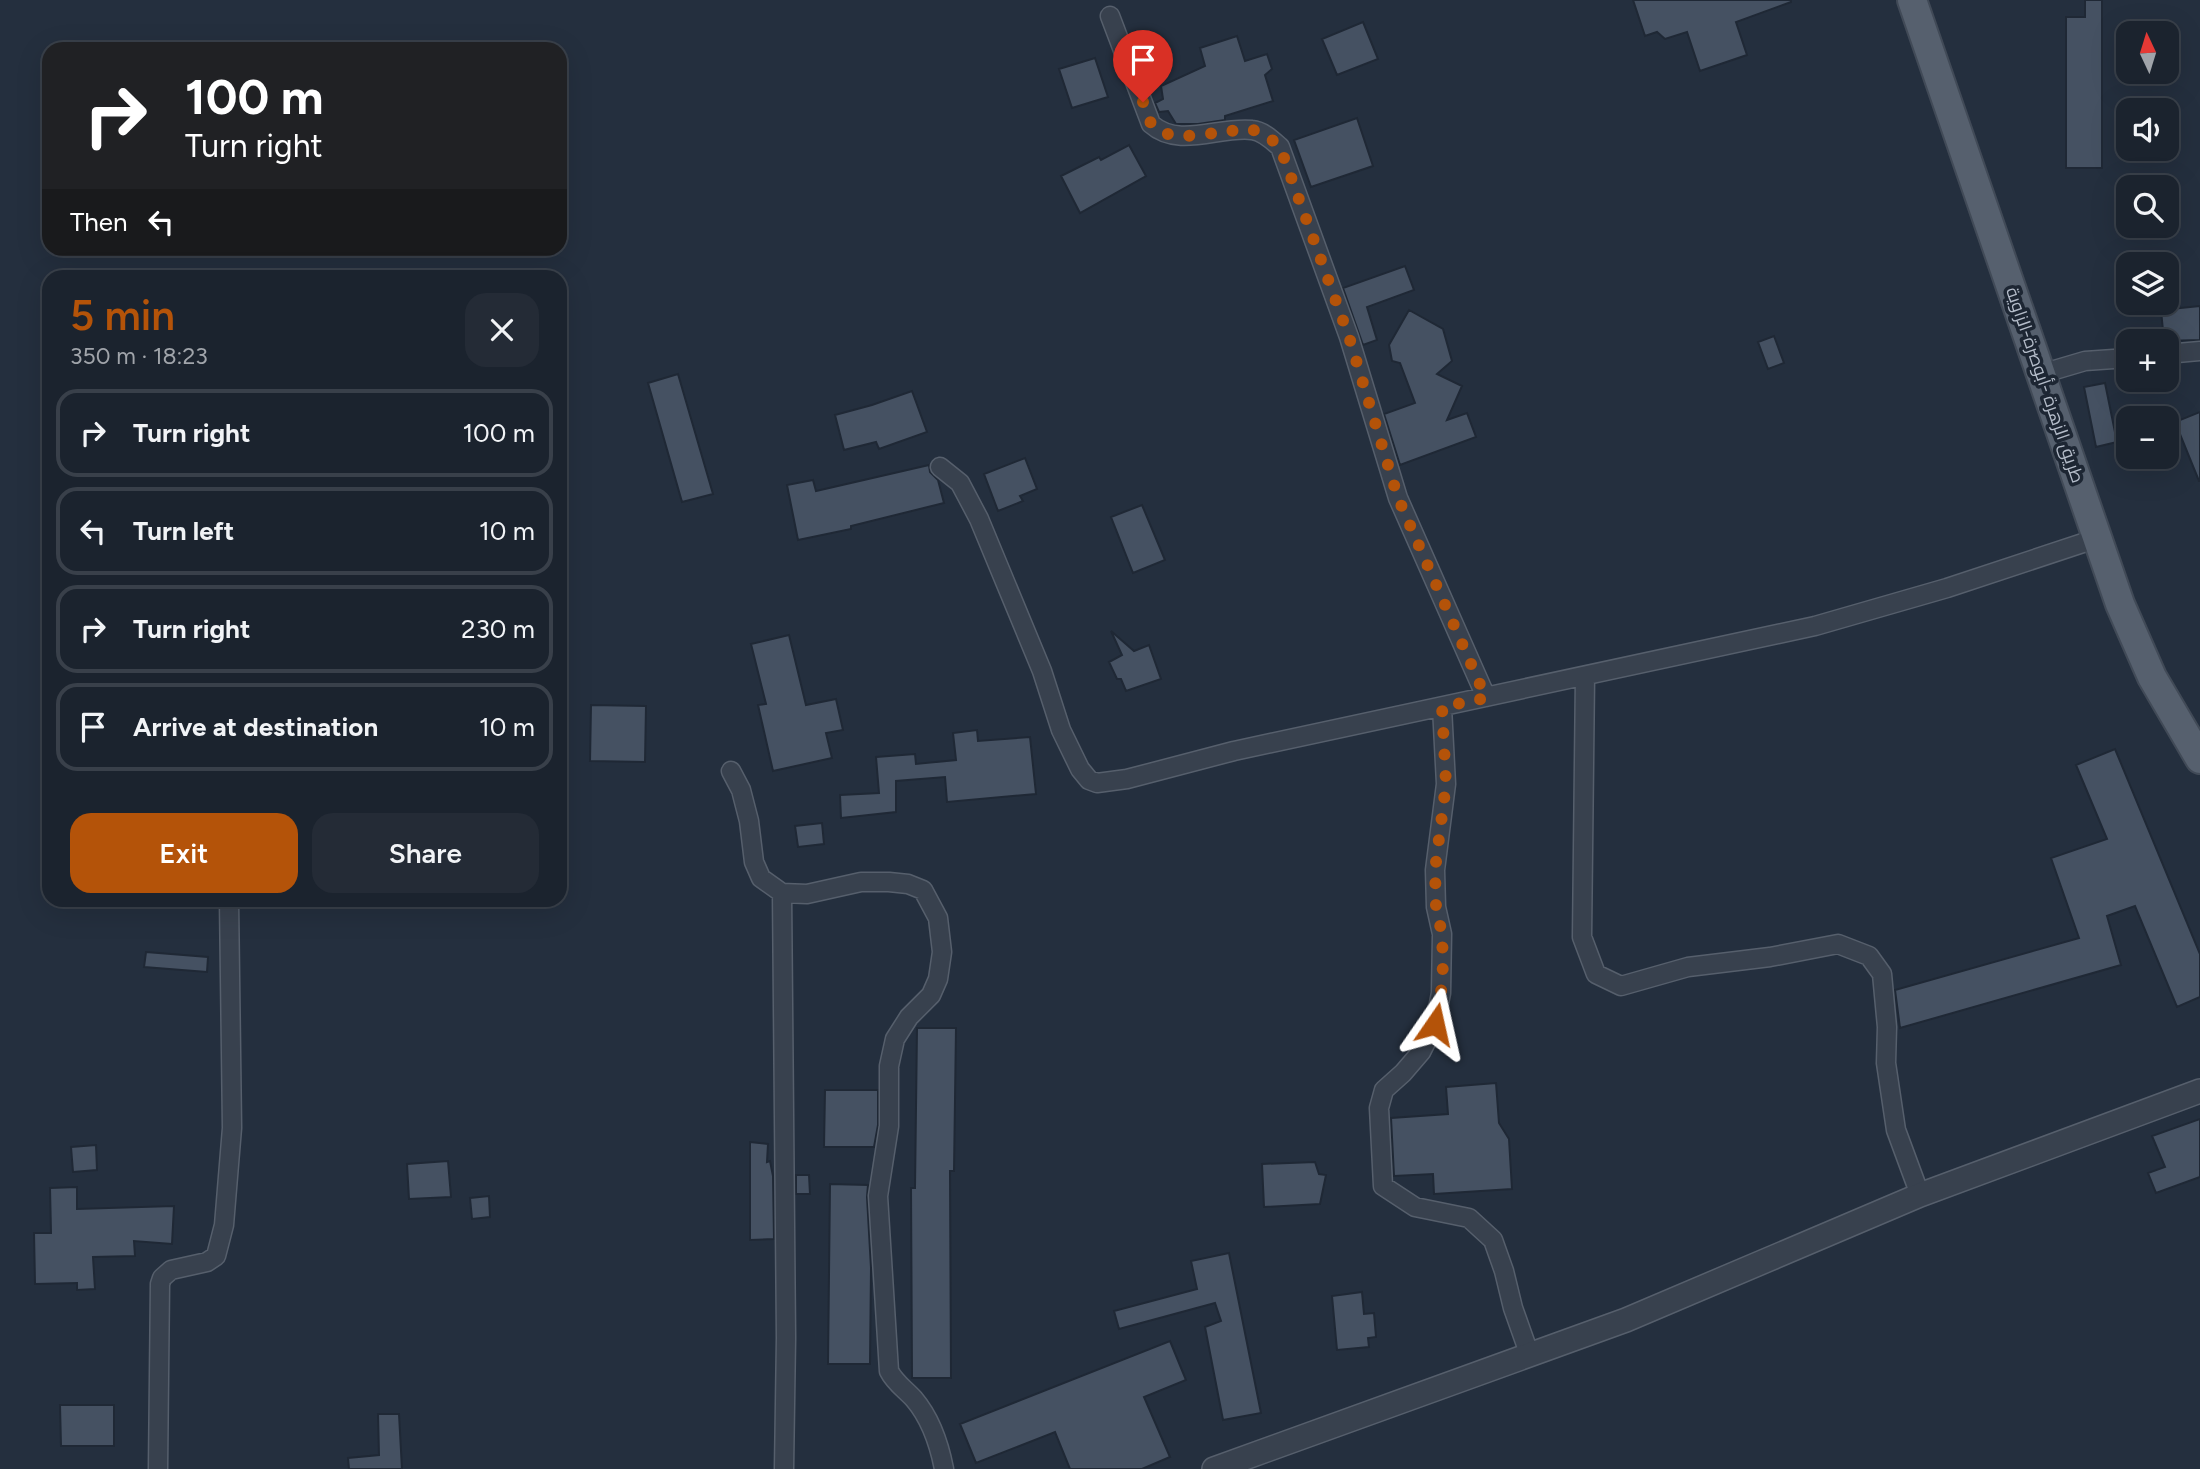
<!DOCTYPE html>
<html lang="en">
<head>
<meta charset="utf-8">
<style>
  :root { --surface:#1b232e; --page:#242b36; --text:#f1f3f6; --muted:#a0a4aa; --line:#39404a; --accent:#b45309 }
  body { margin:0; font-family:Figtree,Cairo,sans-serif; background:var(--page); color:var(--text); height:100vh; display:flex; flex-direction:column; font-size:26px; white-space:nowrap }
  * { box-sizing:border-box; margin:0 }
  p { font-size:23px; color:var(--muted) }
  .icon { flex:none; width:38px; height:38px; fill:none; stroke:currentColor; stroke-width:2; stroke-linecap:round; stroke-linejoin:round }
  .map { position:relative; flex:1; overflow:hidden }
  .sheet { position:absolute; left:42px; top:270px; width:525px; height:637px; display:flex; flex-direction:column; background:var(--surface); border-radius:21px; box-shadow:0 7px 28px #0002,0 0 0 2px var(--line) }
  .sheet>* { flex:none }
  .guide { position:absolute; left:42px; top:42px; width:525px; height:214px; border-radius:21px; box-shadow:0 7px 28px #0002,0 0 0 2px var(--line); background:#202124; color:#fff; overflow:hidden }
  .needle { width:46px; rotate:356deg }
  .fabs { position:absolute; left:2116px; top:21px; display:grid; gap:14px }
  .fabs a { display:grid; place-items:center; width:63px; height:63px; border-radius:14px; background:var(--surface); box-shadow:0 7px 28px #0002,0 0 0 2px var(--line); font-size:35px }
  .pin { position:absolute; display:grid; place-items:center; width:60px; height:60px; color:#fff; margin:-72px -30px; border-radius:50% 50% 50% 0; rotate:-45deg; box-shadow:0 0 7px #0007 }
  .pin .icon { rotate:45deg }
  .me { position:absolute; width:77px; margin:-38px; rotate:11deg; stroke-linejoin:round; filter:drop-shadow(0 0 5px #0008) }
  .turn { display:flex; align-items:center; gap:24px; height:147px; padding:0 28px; font-size:32px }
  .turn .icon { width:91px; height:91px; stroke-width:2.5 }
  .turn b { display:block; font-size:49px; line-height:60px }
  .then { display:flex; align-items:center; height:66px; padding:0 28px; background:#0003; gap:14px; font-size:26px }
  .round { display:grid; place-items:center; flex:none; width:74px; height:74px; border-radius:21px; background:var(--page) }
  .headline { display:flex; align-items:center; justify-content:space-between; height:119px; padding:0 28px }
  h1 { font-size:42px; font-weight:600; line-height:52px; color:var(--accent) }
  .primary-button { display:flex; gap:14px; margin-top:auto; padding:14px 28px }
  .primary-button a { flex:1; height:80px; border-radius:21px; background:var(--accent); color:#fff; font-size:28px; font-weight:600; line-height:80px; text-align:center }
  .primary-button a+a { background:var(--page); color:var(--text) }
  ul { padding:0; list-style:none }
  li { display:flex; align-items:center; gap:21px; height:88px; margin:0 14px 10px; padding:0 14px; border:4px solid var(--line); border-radius:21px }
  li div { flex:1 }
  li b { display:block; font-size:26px }
  li em { font-style:normal }
  .map>svg:first-child { display:block }
</style>
</head>
<body>
<div class="map">
<svg width="2200" height="1469" viewBox="0 0 2200 1469">
  <rect width="100%" height="100%" fill="#242f3e"/>
  <path fill="#455162" stroke="#1f2835" stroke-width="2" d="M1633,0H1791V2L1736,22L1747,55L1700,71L1687,32L1665,39L1657,32L1645,36Z
    M2085,0H2102V168H2066V17H2085Z
    M1363,22L1378,59L1337,75L1322,39Z
    M1237,36L1245,61L1267,54L1272,69L1265,75L1273,101L1225,116V120L1198,124H1176L1168,111L1159,112L1155,103L1163,99L1161,86L1205,66L1200,48Z
    M1095,58L1108,97L1072,108L1059,69Z
    M1357,118L1373,166L1311,187L1294,140Z
    M1129,145L1146,176L1080,213L1061,176L1099,157L1101,160Z
    M1405,266L1414,290L1367,307L1377,340L1363,345L1343,288Z
    M2200,306V340L2164,341L2161,310Z
    M1409,310L1443,329L1452,361L1437,374L1462,386L1447,420L1467,413L1476,437L1400,465L1384,414L1415,403L1400,363L1392,361L1389,345Z
    M1774,336L1784,363L1768,369L1758,342Z
    M678,374L713,494L682,502L648,383Z
    M2105,383L2117,442L2096,447L2084,387Z
    M912,391L927,432L879,449L876,442L844,450L835,415L872,405Z
    M2200,412V481H2199L2175,422Z
    M1025,458L1037,489L1020,496L1023,501L998,511L984,474Z
    M929,465L930,472L938,480L944,503L851,526V529L798,540L787,485L813,480L816,491Z
    M1142,505L1165,560L1133,573L1111,517Z
    M1111,631L1134,651L1149,645L1161,679L1126,691L1121,679H1117L1109,662L1122,655Z
    M789,635L806,705L836,699L843,730L826,733L832,758L773,771L758,705L766,704L751,644Z
    M591,705L646,706L645,762L590,761Z
    M977,730L978,741L1030,737L1036,794L947,802L945,777L896,781V812L841,818L840,795L879,793L876,757L915,754L916,764L956,760L953,733Z
    M2115,749L2200,954V997L2177,1007L2135,906L2107,916L2121,965L1900,1028L1895,990L2079,938L2051,858L2107,839L2076,765Z
    M822,823L824,844L798,847L795,826Z
    M146,952L208,957L207,972L144,967Z
    M917,1028H956L954,1171H950L951,1378H912L911,1188H915Z
    M1496,1083L1499,1123L1509,1139L1512,1189L1434,1194L1433,1174L1394,1176L1391,1118L1448,1114L1446,1087Z
    M825,1090H878V1125L874,1147H824Z
    M2200,1119V1177L2156,1193L2148,1173L2165,1167L2152,1136Z
    M750,1142L768,1144L767,1162L770,1161L773,1176L774,1239L750,1240Z
    M96,1145L97,1170L73,1172L71,1147Z
    M448,1161L451,1197L409,1199L407,1164Z
    M1315,1162L1319,1174L1326,1175L1320,1204L1264,1207L1262,1164Z
    M796,1175H809L810,1194H796Z
    M830,1184L868,1185L867,1197L871,1268L870,1364H828Z
    M77,1187V1209L174,1206L172,1244L134,1241L135,1256L93,1257L95,1289L77,1290V1283L35,1284L34,1233H51L50,1188Z
    M489,1196L490,1217L472,1219L470,1198Z
    M1229,1253L1261,1413L1223,1420L1205,1327L1221,1321L1215,1303L1119,1329L1114,1311L1197,1289L1191,1261Z
    M1362,1292L1364,1314L1374,1313L1376,1337L1368,1338L1369,1347L1337,1350L1332,1296Z
    M1170,1341L1186,1380L1144,1397L1170,1457L1142,1469H1070L1055,1432L976,1463L960,1424Z
    M60,1405H114V1446H61Z
    M378,1414H399L402,1469H349L348,1458L379,1455Z"/>
  <g fill="none" stroke-linecap="round" stroke-linejoin="round">
    <defs>
      <path id="minor" d="M1110,16L1151,124C1179,149 1219,126 1252,130C1263,131 1272,140 1280,147L1349,337L1398,498L1486,697
        M2166,354L2200,351
        M2041,374L2085,361L2128,358
        M940,467L960,483L979,519L1042,671L1061,730L1080,769L1089,780L1097,783L1127,779L1234,751L1815,626L1947,588L2098,538
        M1585,676L1582,937L1596,974L1621,986L1688,967L1770,957L1838,944L1869,956L1882,974L1887,1027L1886,1063L1896,1130L1920,1195
        M1442,707L1446,784L1435,870L1436,907L1442,934L1441,993L1435,1024L1421,1052L1403,1073L1384,1090L1379,1108L1383,1186L1415,1207L1469,1218L1493,1240L1504,1271L1513,1308L1530,1356
        M731,771L741,790L749,821L754,862L761,878L782,893L807,894L861,882H889L908,884L923,890L938,918L942,952L938,979L931,995L909,1017L895,1039L889,1066V1126L878,1196L889,1371C895,1383 905,1389 914,1399C931,1419 939,1443 944,1469
        M782,893L786,1338L784,1469
        M158,1469L160,1284L162,1278L171,1270L207,1262L216,1256L224,1225L232,1128L229,900"/>
      <path id="tertiary" d="M1214,1469L1626,1320L1920,1195L2200,1091"/>
      <path id="primary" d="M1912,0L2120,604L2152,677L2200,759"/>
    </defs>
    <use href="#minor" stroke="#565f6c" stroke-width="21"/>
    <use href="#tertiary" stroke="#565f6c" stroke-width="26"/>
    <use href="#primary" stroke="#414a57" stroke-width="32"/>
    <use href="#minor" stroke="#38414e" stroke-width="18"/>
    <use href="#tertiary" stroke="#38414e" stroke-width="23"/>
    <use href="#primary" stroke="#56606e" stroke-width="28"/>
  </g>
  <g fill="none" stroke-linecap="round" stroke-linejoin="round">
    <path stroke="#b45309" stroke-width="12" stroke-dasharray="0 21.6" d="M1143,102C1146,109 1147,117 1151,123C1168,149 1226,127 1252,130C1263,131 1272,140 1280,147L1349,337L1398,498L1486,698L1442,707L1446,784L1435,870L1436,907L1442,934L1443,965L1441,993L1435,1024"/>
  </g>
  <g text-anchor="middle" stroke-width="7" stroke-linejoin="round" paint-order="stroke">
    <g font-size="18" fill="#b4bcc9" stroke="#1d2633">
      <text transform="translate(2045 385) rotate(71)" y="6">طريق الزهرة -أبوصرة-الزاوية</text>
    </g>
  </g>
</svg>
<div class="fabs">
<a><svg class="needle" viewBox="-14 -14 28 28"><path d="M0-13l5 13h-10z" fill="#e53935"/><path d="M0 13l5-13h-10z" fill="#a0a4aa"/></svg></a>
<a><svg class="icon" aria-label="sound" viewBox="0 0 24 24"><path d="M4 9h4l5-4v14l-5-4H4zM17 9q2 3 0 6"/></svg></a>
<a><svg class="icon" aria-label="search" viewBox="0 0 24 24"><circle cx="10" cy="10" r="6"/><path d="M15 15l6 6"/></svg></a>
<a><svg class="icon" aria-label="layers" viewBox="0 0 24 24"><path d="M12 4l9 5-9 5-9-5zM3 14l9 5 9-5"/></svg></a>
<a>+</a>
<a>−</a>
</div>
<div class="pin" style="left:1143px;top:102px;background:#d93025"><svg class="icon" aria-label="arrive" viewBox="0 0 24 24"><path d="M6 21V4h12l-3 4 3 4H6"/></svg></div>
<svg class="me" style="left:1435px;top:1024px" viewBox="-20 -20 40 40"><path d="M0-17L14 15 0 8-14 15z" fill="#b45309" stroke="#fff" stroke-width="4"/></svg>
<div class="guide">
<div class="turn"><svg class="icon" aria-label="right" viewBox="0 0 24 24"><path d="M7 20v-9h11M14 6l5 5-5 5"/></svg><div><b>100 m</b>Turn right</div></div>
<div class="then">Then<svg class="icon" aria-label="left" viewBox="0 0 24 24"><path d="M17 20v-9H6M10 6l-5 5 5 5"/></svg></div>
</div>
<section class="sheet">
<div class="headline"><div><h1>5 min</h1><p>350 m · 18:23</p></div><a class="round"><svg class="icon" aria-label="close" viewBox="0 0 24 24"><path d="M6 6l12 12M18 6L6 18"/></svg></a></div>
<ul>
<li><svg class="icon" aria-label="right" viewBox="0 0 24 24"><path d="M7 20v-9h11M14 6l5 5-5 5"/></svg><div><b>Turn right</b></div><em>100 m</em></li>
<li><svg class="icon" aria-label="left" viewBox="0 0 24 24"><path d="M17 20v-9H6M10 6l-5 5 5 5"/></svg><div><b>Turn left</b></div><em>10 m</em></li>
<li><svg class="icon" aria-label="right" viewBox="0 0 24 24"><path d="M7 20v-9h11M14 6l5 5-5 5"/></svg><div><b>Turn right</b></div><em>230 m</em></li>
<li><svg class="icon" aria-label="arrive" viewBox="0 0 24 24"><path d="M6 21V4h12l-3 4 3 4H6"/></svg><div><b>Arrive at destination</b></div><em>10 m</em></li>
</ul>
<div class="primary-button"><a>Exit</a><a>Share</a></div>
</section>
</div>
</body>
</html>
